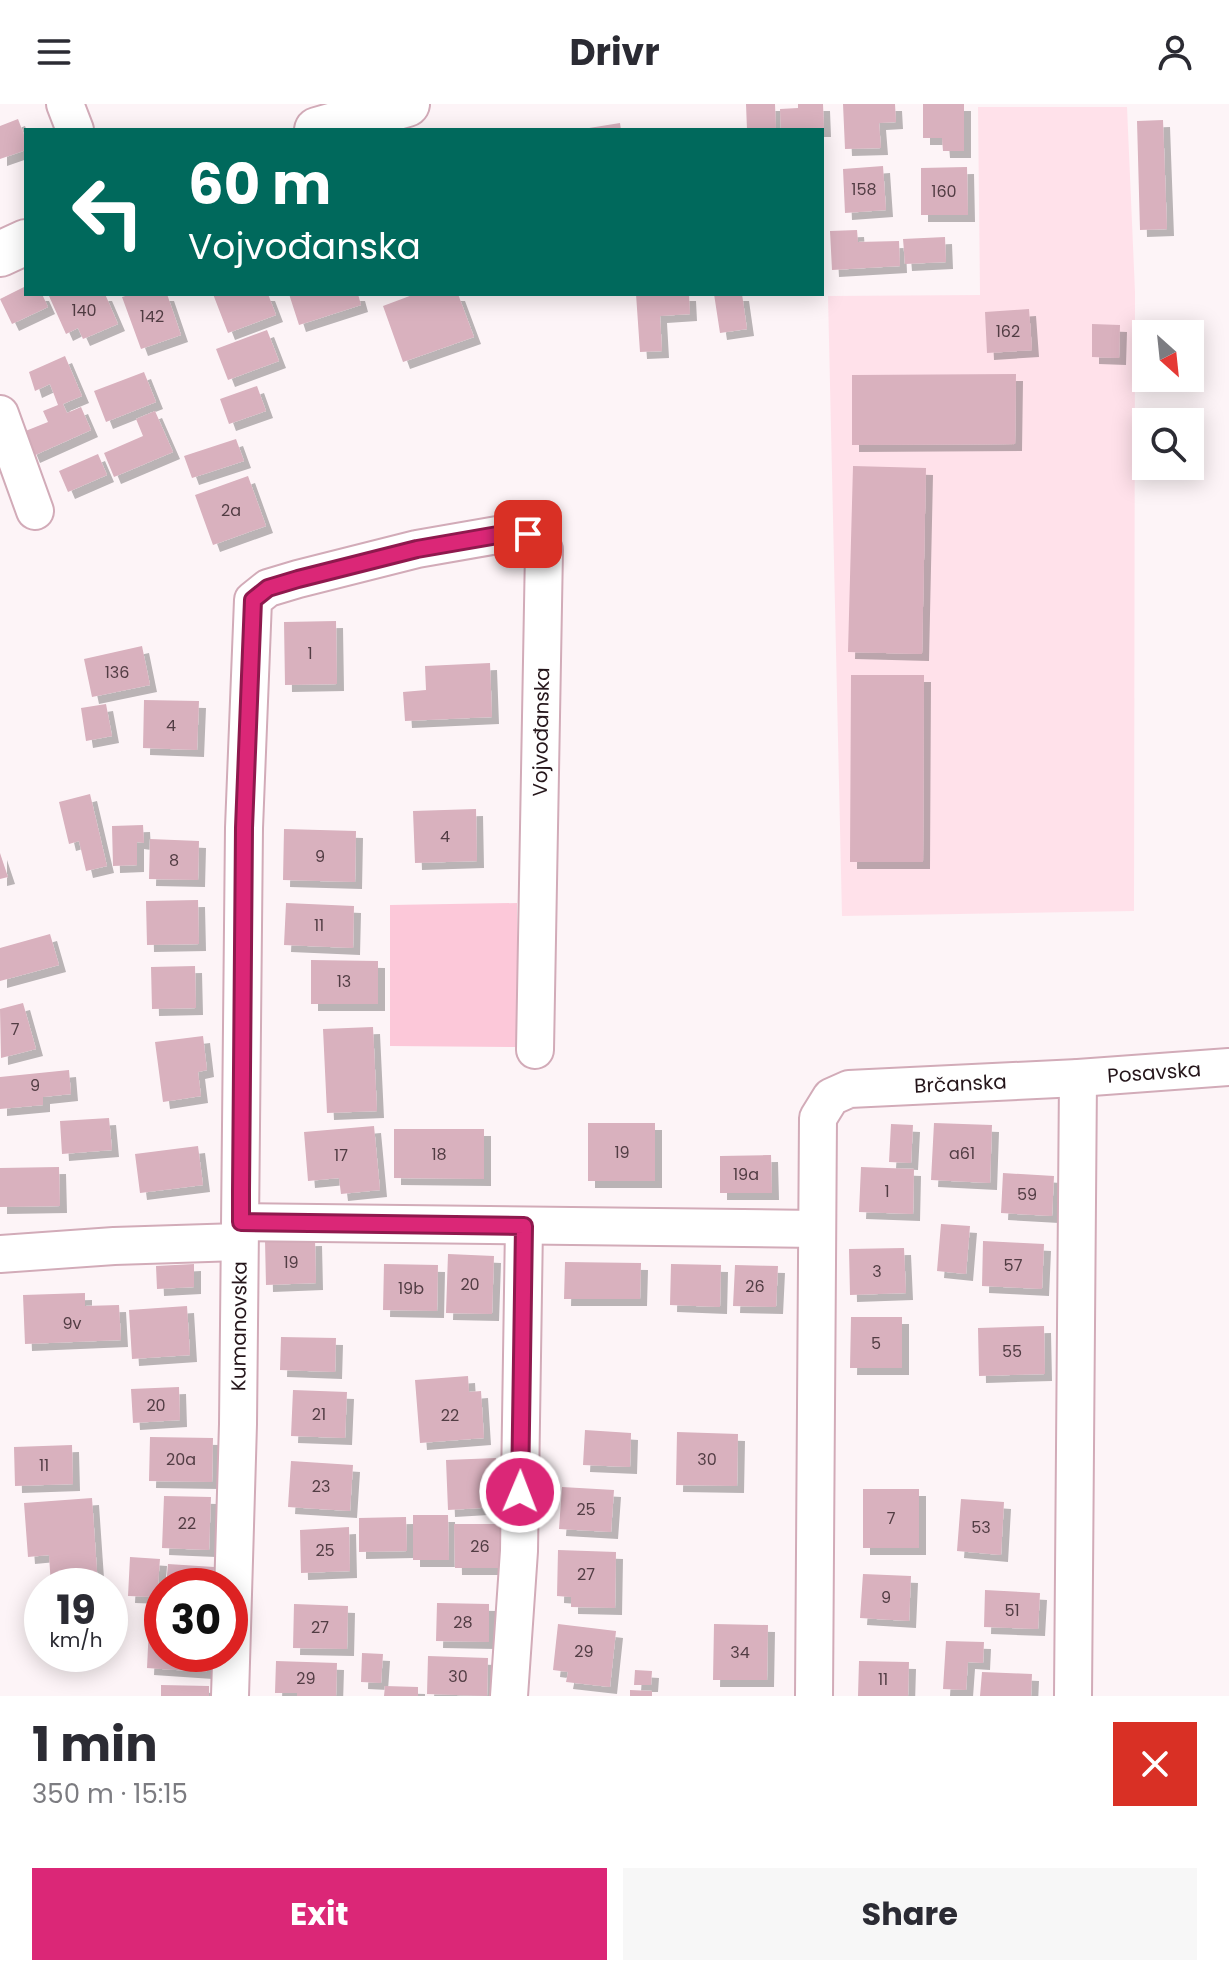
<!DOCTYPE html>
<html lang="en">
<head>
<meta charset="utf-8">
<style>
  :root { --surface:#fff; --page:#f7f7f7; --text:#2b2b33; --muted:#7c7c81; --accent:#db2777 }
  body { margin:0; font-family:Poppins,sans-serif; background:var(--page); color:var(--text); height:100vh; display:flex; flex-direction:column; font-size:30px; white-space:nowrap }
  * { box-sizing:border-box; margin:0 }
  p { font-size:26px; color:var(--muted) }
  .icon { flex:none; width:44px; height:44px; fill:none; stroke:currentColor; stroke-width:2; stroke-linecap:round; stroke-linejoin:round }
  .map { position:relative; height:1592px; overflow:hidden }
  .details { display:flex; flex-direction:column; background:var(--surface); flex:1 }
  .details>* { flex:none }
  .hud { position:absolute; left:24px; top:24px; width:800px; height:168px; border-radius:0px; box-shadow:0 4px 20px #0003; background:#00695c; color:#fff; overflow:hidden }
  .needle { width:52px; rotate:153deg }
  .buttons { position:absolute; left:1132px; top:216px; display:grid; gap:16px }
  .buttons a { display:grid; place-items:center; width:72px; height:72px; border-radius:0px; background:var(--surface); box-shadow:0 4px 20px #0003; font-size:40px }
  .speed { position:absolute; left:24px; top:1464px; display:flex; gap:16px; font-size:40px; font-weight:700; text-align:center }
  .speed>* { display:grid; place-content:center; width:104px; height:104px; border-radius:50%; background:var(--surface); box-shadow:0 4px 20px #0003; line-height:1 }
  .speed small { font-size:20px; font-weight:400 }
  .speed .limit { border:12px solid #d22; background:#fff; color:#111 }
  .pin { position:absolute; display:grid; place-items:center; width:68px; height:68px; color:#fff; margin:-34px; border-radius:16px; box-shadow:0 4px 12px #0006 }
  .me { position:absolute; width:88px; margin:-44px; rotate:1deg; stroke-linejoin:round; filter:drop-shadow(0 0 6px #0008) }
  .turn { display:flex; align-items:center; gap:28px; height:168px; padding:0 32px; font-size:36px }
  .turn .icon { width:104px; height:104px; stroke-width:2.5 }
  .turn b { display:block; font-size:56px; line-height:68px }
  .round { display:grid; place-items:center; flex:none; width:84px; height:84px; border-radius:0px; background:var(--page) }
  .overview { display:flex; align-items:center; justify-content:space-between; height:136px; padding:0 32px }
  h1 { font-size:48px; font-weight:700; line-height:60px }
  .action { display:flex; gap:16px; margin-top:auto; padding:16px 32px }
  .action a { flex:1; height:92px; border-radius:0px; background:var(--accent); color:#fff; font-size:32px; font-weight:700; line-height:92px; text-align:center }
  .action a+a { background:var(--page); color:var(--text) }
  header { display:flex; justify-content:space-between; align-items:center; height:104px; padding:0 32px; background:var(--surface); font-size:36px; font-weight:700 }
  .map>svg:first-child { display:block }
</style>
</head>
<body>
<header><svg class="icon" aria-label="menu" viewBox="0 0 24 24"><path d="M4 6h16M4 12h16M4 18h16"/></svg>Drivr<svg class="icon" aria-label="person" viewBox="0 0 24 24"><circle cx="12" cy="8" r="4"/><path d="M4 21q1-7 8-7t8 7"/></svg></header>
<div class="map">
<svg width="1229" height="1592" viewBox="0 0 1229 1592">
  <defs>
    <filter id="shadow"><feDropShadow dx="7" dy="7" stdDeviation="0" flood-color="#0004"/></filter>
  </defs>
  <rect width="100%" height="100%" fill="#fdf4f7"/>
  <path fill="#ffe1ea" d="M978,3H1127L1135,188L1134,807L842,812L828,192L980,191Z"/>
  <path fill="#fcc8d9" d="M517,799V943L390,942V801Z"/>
  <path fill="#d9b1be" filter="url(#shadow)" d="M746,0H775L776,26H747Z
    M798,0H823L824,26H781L780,5L798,4Z
    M843,0H895L896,18L879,19L881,44L845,45Z
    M923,0H964V47H943L942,34H923Z
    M18,15L26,36V46L0,55V22Z
    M1163,16L1167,125L1140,126L1137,17Z
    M620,19L621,26H589V24Z
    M883,62L886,106L845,109L843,65Z
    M967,63L968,111H921V64Z
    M857,126L858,138L899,137L900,162L832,166L830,127Z
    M945,133L946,158L905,160L903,135Z
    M26,182V190H42L48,203L12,220L0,195Z
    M53,190H105L118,220L83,235L78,224L66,230L49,192Z
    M132,190H167L181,231L141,245L122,193Z
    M213,190H268L276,211L228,229Z
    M289,190H358L361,201L299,221Z
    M415,190H458L474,233L403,258L383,202Z
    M636,190H689L690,210L660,212L662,247L640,248Z
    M714,190H742L747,225L720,229Z
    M1029,205L1032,246L987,249L985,208Z
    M1092,220L1120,221L1119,254L1092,253Z
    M267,226L279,257L228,276L216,245Z
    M65,252L82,292L63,300L67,309L81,303L91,326L33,352L23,328L48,318L43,307L58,301L50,280L35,287L29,268Z
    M144,268L156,298L106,318L94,287Z
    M1016,270L1015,340L852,341V271Z
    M257,282L266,307L229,320L220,295Z
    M155,307L173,348L114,373L104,349L143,332L136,315Z
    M236,335L244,357L192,374L184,352Z
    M98,350L107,371L68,388L59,367Z
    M853,362L926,364L922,550L848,548Z
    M248,372L266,422L213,441L195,391Z
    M336,517L337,580L285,581L284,518Z
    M142,542L150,581L92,593L84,555Z
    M490,559L492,613L405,617L403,588L426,586L425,562Z
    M851,571H924L923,758H850Z
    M144,596L199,597L197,646L143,644Z
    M106,600L112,632L86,637L81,604Z
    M90,690L107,762L86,767L79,737L69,740L59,698Z
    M476,705L477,757L415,759L413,707Z
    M143,721L144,739L137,738V761L113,762L112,722Z
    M284,725L356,727L355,778L283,776Z
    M150,735L199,737L198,776L149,775Z
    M0,749L8,773L0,775Z
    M198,796L199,840L147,841L146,797Z
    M286,799L354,802L353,844L284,841Z
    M50,830L59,861L0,877V844Z
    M311,856L378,857V900H311Z
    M195,862L196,904L152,905L151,863Z
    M23,899L36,945L1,954L0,905Z
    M373,923L377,1007L327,1009L323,925Z
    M203,932L207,966L198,968L201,992L163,998L155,938Z
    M69,966L71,990L43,993V1001L0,1005V973Z
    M109,1014L112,1046L62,1050L60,1017Z
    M588,1019H655V1077H588Z
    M934,1019L992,1021L990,1079L931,1076Z
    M891,1020L913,1021L911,1059L889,1058Z
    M374,1022L380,1086L341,1090L339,1074L308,1077L304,1028Z
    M394,1025H484V1075L394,1074Z
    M198,1042L203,1081L140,1089L135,1050Z
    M771,1051L772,1089H720V1052Z
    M59,1063L60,1102L0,1103V1064Z
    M861,1063L914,1065L913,1110L859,1108Z
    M1003,1069L1054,1072L1052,1112L1001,1109Z
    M941,1120L970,1122L966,1170L937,1167Z
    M315,1135L316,1179L266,1181L265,1136Z
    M983,1137L1044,1140L1042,1185L982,1182Z
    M904,1144L906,1189L850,1191L849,1145Z
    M448,1150L494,1152L492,1210L446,1209Z
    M565,1158L641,1159L640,1195H564Z
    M194,1160V1183L157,1185L156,1162Z
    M384,1160L438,1161L437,1207L383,1206Z
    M671,1160L721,1161L720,1203L670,1201Z
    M735,1161L778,1162L776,1203L733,1202Z
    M85,1189V1202L119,1201L121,1236L25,1240L23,1191Z
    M187,1202L190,1251L132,1255L129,1206Z
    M851,1213H902V1264H850Z
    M1044,1222L1045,1270L979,1272L978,1224Z
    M281,1233L336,1234L335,1268L280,1266Z
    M468,1272L469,1288L481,1287L484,1334L420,1339L415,1276Z
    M179,1283L180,1316L133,1319L131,1285Z
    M293,1286L347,1288L345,1334L291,1332Z
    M585,1326L631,1329L630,1363L583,1361Z
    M677,1328L738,1330L737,1382L676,1381Z
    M150,1333L213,1334L212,1378L149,1377Z
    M72,1341L73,1380L15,1382L14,1343Z
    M496,1354L498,1403L448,1406L446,1356Z
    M291,1357L353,1361L350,1407L288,1403Z
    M562,1383L614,1386L611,1428L559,1425Z
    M863,1385H919V1444H863Z
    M164,1392L211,1393L209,1446L162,1444Z
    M92,1394L98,1482H51L49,1451L28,1453L24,1399Z
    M961,1395L1004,1398L1001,1451L957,1447Z
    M413,1411H448L449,1456H413Z
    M406,1413L407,1447L359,1448V1414Z
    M454,1420H504L505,1464H455Z
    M349,1423L350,1467L301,1469L300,1426Z
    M558,1446L616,1448L615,1504L571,1503V1493L557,1492Z
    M130,1453L160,1455L157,1493L128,1492Z
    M168,1460L214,1463L213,1482H166Z
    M863,1470L911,1472L909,1517L860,1514Z
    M985,1486L1040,1489L1038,1525L984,1523Z
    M437,1499L489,1500V1538L436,1537Z
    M294,1500L348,1502L347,1545L293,1544Z
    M558,1520L616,1527L610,1583L566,1578L568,1568L553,1566Z
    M714,1520L768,1521L767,1576H713Z
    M149,1522L162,1523V1550H207L206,1568L147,1564Z
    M946,1537L984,1538L983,1559L968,1558L966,1586L943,1585Z
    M362,1549L383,1550L381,1579L361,1578Z
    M428,1552L488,1554L487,1592L427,1590Z
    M276,1557L337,1559L336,1592H297V1589H275Z
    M859,1557L909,1558L908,1592H858Z
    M635,1566L652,1567L651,1581H634Z
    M982,1568L1032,1570L1031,1592H980Z
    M161,1581L209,1582V1592H161Z
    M385,1582L418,1583V1592H384Z
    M630,1586L652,1587V1592H630Z"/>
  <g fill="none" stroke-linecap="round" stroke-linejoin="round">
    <defs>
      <g id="minor">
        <path d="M65,0L75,26"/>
        <path d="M0,310L35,407"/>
        <path d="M241,1118L817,1125"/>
        <path d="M0,1150L114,1142L239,1138"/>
        <path id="s1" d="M230,1592L238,1320L244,724L253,496L268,484L298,475L417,445L509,429L528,430L544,446L535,946"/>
        <path d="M509,1592L519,1447L524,1122"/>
        <path id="s2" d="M814,1592L818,1014L831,993L849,985L1078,974L1229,963"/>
        <path d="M1073,1592L1078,974"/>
      </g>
      <path id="major" d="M317,26L407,0
        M0,150L26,138"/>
    </defs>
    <use href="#minor" stroke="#d2abb8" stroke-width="40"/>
    <use href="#major" stroke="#d2abb8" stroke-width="48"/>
    <use href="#minor" stroke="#fff" stroke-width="36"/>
    <use href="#major" stroke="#fff" stroke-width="44"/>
  </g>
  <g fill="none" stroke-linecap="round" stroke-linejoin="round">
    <defs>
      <path id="route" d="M520,1388L524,1122L241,1118V1087L244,724L253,496L268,484L298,475L417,445L509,429L528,430"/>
    </defs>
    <use href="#route" stroke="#8e194d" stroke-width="20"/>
    <use href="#route" stroke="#db2777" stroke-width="14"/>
  </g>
  <g text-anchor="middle" stroke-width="6" stroke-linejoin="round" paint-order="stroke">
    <g font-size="16" fill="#523d44">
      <text x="864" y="91">158</text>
      <text x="944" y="93">160</text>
      <text x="84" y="212">140</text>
      <text x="152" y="218">142</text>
      <text x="1008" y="233">162</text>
      <text x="231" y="412">2a</text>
      <text x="310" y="555">1</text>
      <text x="117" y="574">136</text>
      <text x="171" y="627">4</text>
      <text x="445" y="738">4</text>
      <text x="320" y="758">9</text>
      <text x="174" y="762">8</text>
      <text x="319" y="827">11</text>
      <text x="344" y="883">13</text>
      <text x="15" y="931">7</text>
      <text x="35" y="987">9</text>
      <text x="622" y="1054">19</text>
      <text x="962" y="1055">a61</text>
      <text x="439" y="1056">18</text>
      <text x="341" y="1057">17</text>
      <text x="746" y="1076">19a</text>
      <text x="887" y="1093">1</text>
      <text x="1027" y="1096">59</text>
      <text x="291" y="1164">19</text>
      <text x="1013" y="1167">57</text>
      <text x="877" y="1173">3</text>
      <text x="470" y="1186">20</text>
      <text x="755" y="1188">26</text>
      <text x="411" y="1190">19b</text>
      <text x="72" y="1225">9v</text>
      <text x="876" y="1245">5</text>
      <text x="1012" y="1253">55</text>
      <text x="156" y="1307">20</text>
      <text x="319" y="1316">21</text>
      <text x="450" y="1317">22</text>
      <text x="181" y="1361">20a</text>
      <text x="707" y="1361">30</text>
      <text x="44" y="1367">11</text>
      <text x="321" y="1388">23</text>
      <text x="586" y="1411">25</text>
      <text x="891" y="1420">7</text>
      <text x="187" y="1425">22</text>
      <text x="981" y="1429">53</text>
      <text x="480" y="1448">26</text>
      <text x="325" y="1452">25</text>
      <text x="586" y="1476">27</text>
      <text x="886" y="1499">9</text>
      <text x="1012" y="1512">51</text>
      <text x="463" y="1524">28</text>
      <text x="320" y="1529">27</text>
      <text x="584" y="1553">29</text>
      <text x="740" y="1554">34</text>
      <text x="458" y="1578">30</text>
      <text x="306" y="1580">29</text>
      <text x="883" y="1581">11</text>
    </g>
    <g font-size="20" fill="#25161b" stroke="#fff">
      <text transform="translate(541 628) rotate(-89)" y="7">Vojvođanska</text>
      <text dy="7" stroke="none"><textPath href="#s2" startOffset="928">Posavska</textPath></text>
      <text dy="7" stroke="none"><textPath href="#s2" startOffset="734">Brčanska</textPath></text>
      <text dy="7" stroke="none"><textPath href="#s1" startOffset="370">Kumanovska</textPath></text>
    </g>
  </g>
</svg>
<div class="buttons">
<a><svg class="needle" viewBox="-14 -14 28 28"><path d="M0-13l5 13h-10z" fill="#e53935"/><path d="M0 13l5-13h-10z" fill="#7c7c81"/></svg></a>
<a><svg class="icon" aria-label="search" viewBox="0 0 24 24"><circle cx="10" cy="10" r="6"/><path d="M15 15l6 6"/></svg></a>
</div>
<div class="speed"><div>19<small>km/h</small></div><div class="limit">30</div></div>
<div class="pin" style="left:528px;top:430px;background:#d93025"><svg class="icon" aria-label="arrive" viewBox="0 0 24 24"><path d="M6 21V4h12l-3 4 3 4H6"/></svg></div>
<svg class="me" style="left:520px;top:1388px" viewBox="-20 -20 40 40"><circle r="17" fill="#db2777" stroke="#fff" stroke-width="3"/><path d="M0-11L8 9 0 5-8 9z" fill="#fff"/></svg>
<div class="hud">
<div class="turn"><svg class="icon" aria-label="left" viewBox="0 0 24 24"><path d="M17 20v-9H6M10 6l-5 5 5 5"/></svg><div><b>60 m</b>Vojvođanska</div></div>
</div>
</div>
<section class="details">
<div class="overview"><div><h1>1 min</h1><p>350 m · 15:15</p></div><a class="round" style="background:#d93025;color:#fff"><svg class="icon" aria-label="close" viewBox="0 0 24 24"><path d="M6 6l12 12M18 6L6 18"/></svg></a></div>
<div class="action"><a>Exit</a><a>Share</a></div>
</section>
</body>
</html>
